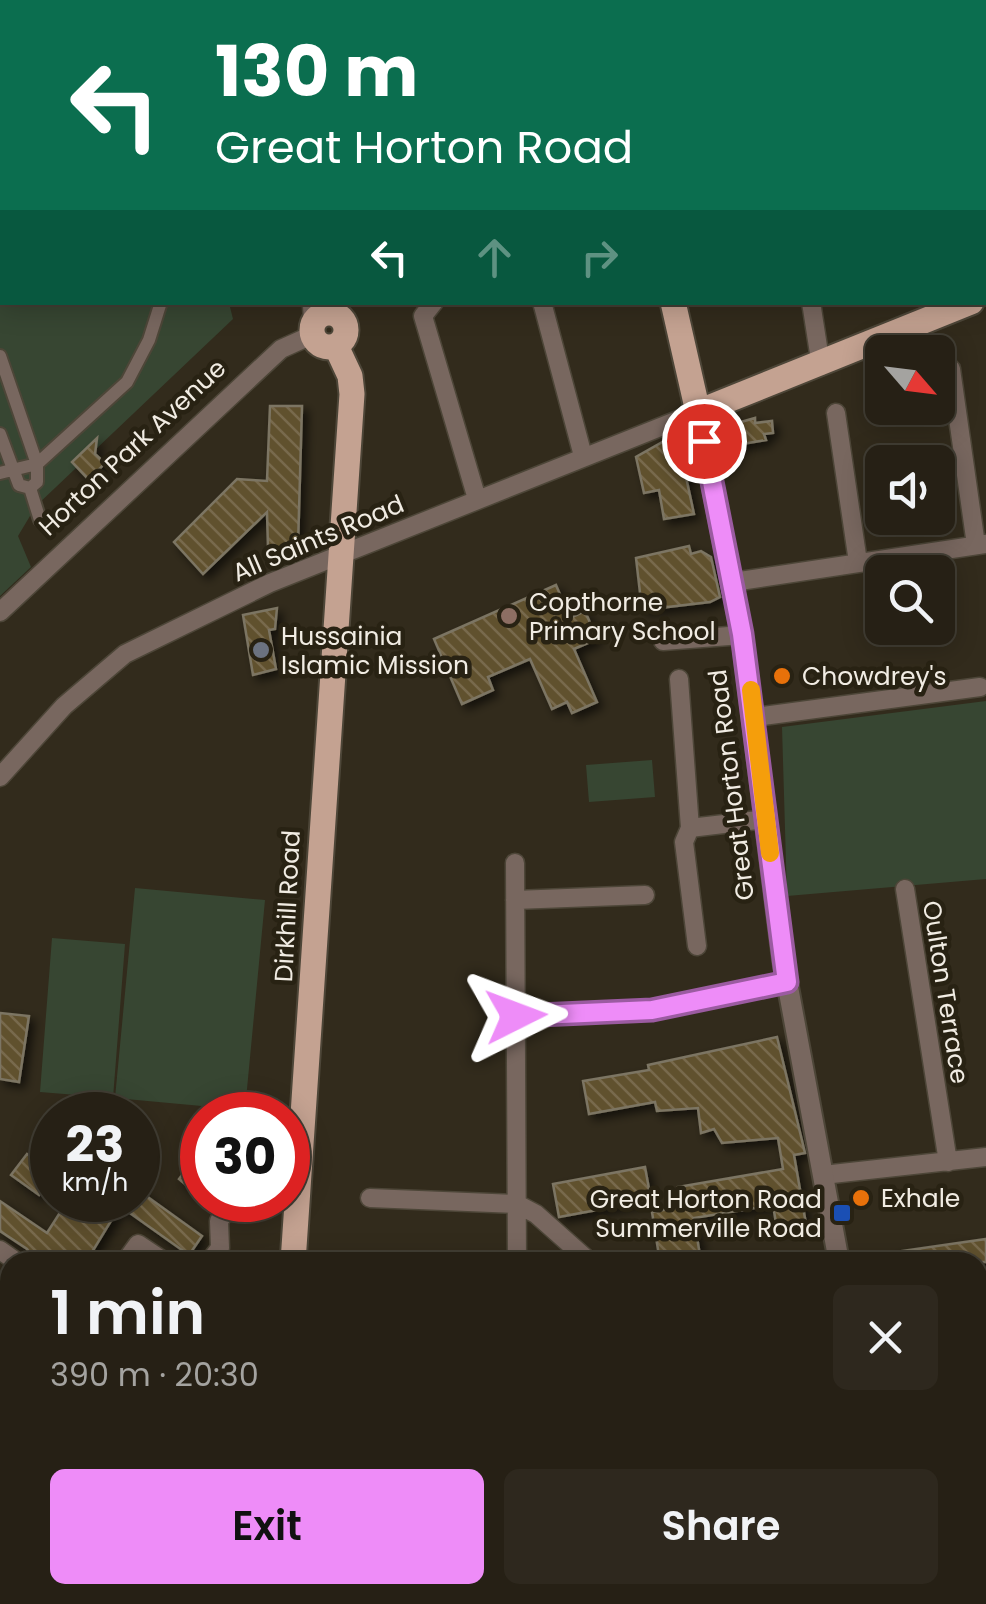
<!DOCTYPE html>
<html lang="en">
<head>
<meta charset="utf-8">
<style>
  :root { --surface:#262015; --page:#2e281e; --text:#f1f3f6; --muted:#a4a3a0; --line:#423e34; --accent:#ee8cf8 }
  body { margin:0; font-family:Poppins,sans-serif; background:var(--page); color:var(--text); height:100vh; display:flex; flex-direction:column; font-size:38px; white-space:nowrap }
  * { box-sizing:border-box; margin:0 }
  p { font-size:32px; color:var(--muted) }
  .icon { flex:none; width:55px; height:55px; fill:none; stroke:currentColor; stroke-width:2; stroke-linecap:round; stroke-linejoin:round }
  .map { position:relative; flex:1; overflow:hidden }
  .side { position:absolute; left:0px; top:1252px; width:988px; height:352px; display:flex; flex-direction:column; background:var(--surface); border-radius:30px 30px 0 0; box-shadow:0 5px 25px #0003,0 0 0 2px var(--line) }
  .side>* { flex:none }
  .top-card { position:absolute; left:0px; top:0px; width:988px; height:305px; box-shadow:0 5px 25px #0003,0 0 0 2px var(--line); background:#0b6e4f; color:#fff; overflow:hidden }
  .needle { width:65px; rotate:118deg }
  .tools { position:absolute; left:865px; top:335px; display:grid; gap:20px }
  .tools a { display:grid; place-items:center; width:90px; height:90px; border-radius:15px; background:var(--surface); box-shadow:0 5px 25px #0003,0 0 0 2px var(--line); font-size:50px }
  .speed { position:absolute; left:30px; top:1092px; display:flex; gap:20px; font-size:50px; font-weight:700; text-align:center }
  .speed>* { display:grid; place-content:center; width:130px; height:130px; border-radius:50%; background:var(--surface); box-shadow:0 5px 25px #0003,0 0 0 2px var(--line); line-height:1 }
  .speed small { font-size:25px; font-weight:400 }
  .speed .limit { border:15px solid #d22; background:#fff; color:#111 }
  .pin { position:absolute; display:grid; place-items:center; width:85px; height:85px; color:#fff; margin:-42px; border:5px solid #fff; border-radius:50%; box-shadow:0 2px 10px #0007 }
  .me { position:absolute; width:110px; margin:-55px; rotate:87deg; stroke-linejoin:round; filter:drop-shadow(0 0 8px #0008) }
  .turn { display:flex; align-items:center; gap:35px; height:210px; padding:0 50px; font-size:45px }
  .turn .icon { width:130px; height:130px; stroke-width:2.5 }
  .turn b { display:block; font-size:70px; line-height:85px }
  .lanes { display:flex; align-items:center; height:95px; padding:0 50px; background:#0003; justify-content:center; gap:50px; direction:ltr }
  .lanes .off { opacity:.35 }
  .round { display:grid; place-items:center; flex:none; width:105px; height:105px; border-radius:15px; background:var(--page) }
  .summary { display:flex; align-items:center; justify-content:space-between; height:170px; padding:0 50px }
  h1 { font-size:60px; font-weight:600; line-height:75px }
  .primary-button { display:flex; gap:20px; margin-top:auto; padding:20px 50px }
  .primary-button a { flex:1; height:115px; border-radius:15px; background:var(--accent); color:#111; font-size:40px; font-weight:600; line-height:115px; text-align:center }
  .primary-button a+a { background:var(--page); color:var(--text) }
  .map>svg:first-child { display:block }
</style>
</head>
<body>
<div class="map">
<svg width="986" height="1604" viewBox="0 0 986 1604">
  <defs>
    <pattern id="building-back-hatch" width="6" height="6" patternUnits="userSpaceOnUse" patternTransform="scale(2.5)"><rect width="6" height="6" fill="#61512f"/><path d="M-1 5l2 2M0 0l6 6M5-1l2 2" fill="none" stroke="#786a4d"/></pattern>
    <filter id="shadow"><feDropShadow dx="5" dy="5" stdDeviation="5" flood-color="#0009"/></filter>
  </defs>
  <rect width="100%" height="100%" fill="#322b1c"/>
  <path fill="#374632" d="M0,0L149,2H2V302L229,303L233,319L36,506L18,536L31,567L0,596Z
    M986,701V879L787,896L782,727Z
    M652,760L655,797L589,802L586,765Z
    M135,888L265,900L245,1110L115,1098Z
    M52,938L125,944L113,1098L40,1092Z"/>
  <path fill="url(#building-back-hatch)" stroke="#7c7563" stroke-width="2.5" filter="url(#shadow)" d="M270,406H302L298,546L268,548L267,512L203,574L174,542L237,479L267,481Z
    M755,418V423L772,421L773,433L764,434L766,440L730,446L727,426Z
    M675,435L690,441L694,464L686,477L694,514L664,519L659,490L644,493L636,457Z
    M97,438L95,454L105,463L89,480L72,462Z
    M689,546L691,554L701,551L711,557L720,597L710,602L642,610L636,558Z
    M556,585L570,618L585,611L597,639L574,649L597,702L572,713L567,702L552,709L530,659L488,677L493,690L462,704L434,639Z
    M277,608L275,629L269,630L276,669L253,675L243,615Z
    M0,1013L29,1016L19,1082L0,1079Z
    M777,1037L805,1153L794,1155L806,1224L777,1229L773,1205L694,1218L701,1262H660L652,1212L681,1207L678,1187L783,1169L778,1138L722,1143L714,1129L701,1133L698,1108L657,1111L655,1102L589,1114L583,1081L649,1070L648,1065Z
    M202,1148V1183L196,1193L179,1179Z
    M27,1154L52,1172L39,1195L11,1175Z
    M645,1167L651,1200L559,1217L553,1184Z
    M138,1190L202,1236L189,1255L120,1206L86,1262H36L27,1249L0,1231V1201L47,1233L68,1200H138Z
    M986,1239V1262H896L895,1252Z"/>
  <g fill="none" stroke-linecap="round" stroke-linejoin="round">
    <defs>
      <path id="pedestrian" d="M67,0V2
        M0,356L37,464V482L30,488L19,485L0,434
        M0,473L37,464L127,382L149,340L161,302
        M30,488L40,520"/>
      <path id="minor" d="M229,0L230,2
        M743,0L744,2
        M368,2L373,0
        M963,2L968,0
        M985,136L986,135
        M434,302L423,316L477,499
        M542,302L583,456
        M811,302L821,366
        M313,321L312,306L323,313
        M951,369L976,545
        M836,413L858,562
        M733,582L986,544
        M0,612L281,349L312,335
        M663,641L742,635
        M679,679L690,828L766,819
        M755,717L980,687
        M0,777L64,706L125,654L270,583L698,412
        M690,828L684,842L697,946
        M515,863L517,1262
        M905,889L948,1162
        M515,900L645,895
        M516,1016L652,1010L787,982
        M823,1175L986,1157
        M370,1198L517,1204L536,1214L590,1262
        M0,1250L17,1262
        M125,1262L138,1244L165,1262
        M209,1262L220,1248L219,1221L233,1200
        M0,1324L10,1331
        M432,1595L462,1604
        M528,1595V1604
        M655,1595V1604
        M229,1604L235,1595
        M728,1604L749,1595"/>
      <path id="tertiary" d="M698,412L742,635L783,960L839,1262
        M978,1457H986
        M846,1604L848,1595"/>
      <path id="primary" d="M602,0L603,2
        M673,302L698,412L971,302
        M312 330a17 17 0 1 1 34 0a17 17 0 1 1-34 0Z
        M293,1262L352,394L350,376L336,346
        M283,1595L285,1604"/>
    </defs>
    <use href="#pedestrian" stroke="#4d4638" stroke-width="16"/>
    <use href="#minor" stroke="#4d4638" stroke-width="21"/>
    <use href="#tertiary" stroke="#4d4638" stroke-width="24"/>
    <use href="#primary" stroke="#4d4638" stroke-width="29"/>
    <use href="#pedestrian" stroke="#78675f" stroke-width="12"/>
    <use href="#minor" stroke="#78675f" stroke-width="18"/>
    <use href="#tertiary" stroke="#78675f" stroke-width="20"/>
    <use href="#primary" stroke="#c4a291" stroke-width="25"/>
  </g>
  <g fill="none" stroke-linecap="round" stroke-linejoin="round">
    <defs>
      <path id="route" d="M516,1016L652,1010L787,982L742,634L704,441"/>
    </defs>
    <use href="#route" stroke="#9b5ba1" stroke-width="25"/>
    <use href="#route" stroke="#ee8cf8" stroke-width="18"/>
    <path stroke="#f59e0b" stroke-width="18" d="M751,690L770,853"/>
  </g>
  <circle fill="#8d6e63" stroke="#282213" stroke-width="4" cx="509" cy="616" r="10"/>
  <circle fill="#6b7280" stroke="#282213" stroke-width="4" cx="261" cy="650" r="10"/>
  <g fill="#e8710a" stroke="#282213" stroke-width="4">
    <circle cx="782" cy="676" r="10"/>
    <circle cx="861" cy="1198" r="10"/>
  </g>
  <rect fill="#1a4fb4" stroke="#282213" stroke-width="4" x="832" y="1203" width="20" height="20" rx="5"/>
  <g text-anchor="middle" stroke-width="9" stroke-linejoin="round" paint-order="stroke">
    <g font-size="25" fill="#f1ece3" stroke="#282213">
      <text transform="translate(132 447) rotate(-43)" y="9">Horton Park Avenue</text>
      <text transform="translate(318 538) rotate(-23)" y="9">All Saints Road</text>
      <text transform="translate(731 785) rotate(-97)" y="9">Great Horton Road</text>
      <text transform="translate(287 906) rotate(-87)" y="9">Dirkhill Road</text>
      <text transform="translate(946 992) rotate(81)" y="9">Oulton Terrace</text>
    </g>
    <g font-size="25" fill="#f1ece3" stroke="#282213" text-anchor="start">
      <text x="529" y="611">Copthorne<tspan x="529" dy="29">Primary School</tspan></text>
      <text x="281" y="645">Hussainia<tspan x="281" dy="29">Islamic Mission</tspan></text>
      <text x="802" y="685">Chowdrey's</text>
      <text x="881" y="1207">Exhale</text>
      <text x="822" y="1208" text-anchor="end">Great Horton Road<tspan x="822" dy="29">Summerville Road</tspan></text>
    </g>
  </g>
</svg>
<div class="tools">
<a><svg class="needle" viewBox="-14 -14 28 28"><path d="M0-13l5 13h-10z" fill="#e53935"/><path d="M0 13l5-13h-10z" fill="#a4a3a0"/></svg></a>
<a><svg class="icon" aria-label="sound" viewBox="0 0 24 24"><path d="M4 9h4l5-4v14l-5-4H4zM17 9q2 3 0 6"/></svg></a>
<a><svg class="icon" aria-label="search" viewBox="0 0 24 24"><circle cx="10" cy="10" r="6"/><path d="M15 15l6 6"/></svg></a>
</div>
<div class="speed"><div>23<small>km/h</small></div><div class="limit">30</div></div>
<div class="pin" style="left:704px;top:441px;background:#d93025"><svg class="icon" aria-label="arrive" viewBox="0 0 24 24"><path d="M6 21V4h12l-3 4 3 4H6"/></svg></div>
<svg class="me" style="left:516px;top:1016px" viewBox="-20 -20 40 40"><path d="M0-17L14 15 0 8-14 15z" fill="#ee8cf8" stroke="#fff" stroke-width="4"/></svg>
<div class="top-card">
<div class="turn"><svg class="icon" aria-label="left" viewBox="0 0 24 24"><path d="M17 20v-9H6M10 6l-5 5 5 5"/></svg><div><b>130 m</b>Great Horton Road</div></div>
<div class="lanes"><svg class="icon" aria-label="left" viewBox="0 0 24 24"><path d="M17 20v-9H6M10 6l-5 5 5 5"/></svg><svg class="icon off" aria-label="ahead" viewBox="0 0 24 24"><path d="M12 20V5M6 11l6-6 6 6"/></svg><svg class="icon off" aria-label="right" viewBox="0 0 24 24"><path d="M7 20v-9h11M14 6l5 5-5 5"/></svg></div>
</div>
<section class="side">
<div class="summary"><div><h1>1 min</h1><p>390 m · 20:30</p></div><a class="round"><svg class="icon" aria-label="close" viewBox="0 0 24 24"><path d="M6 6l12 12M18 6L6 18"/></svg></a></div>
<div class="primary-button"><a>Exit</a><a>Share</a></div>
</section>
</div>
</body>
</html>
